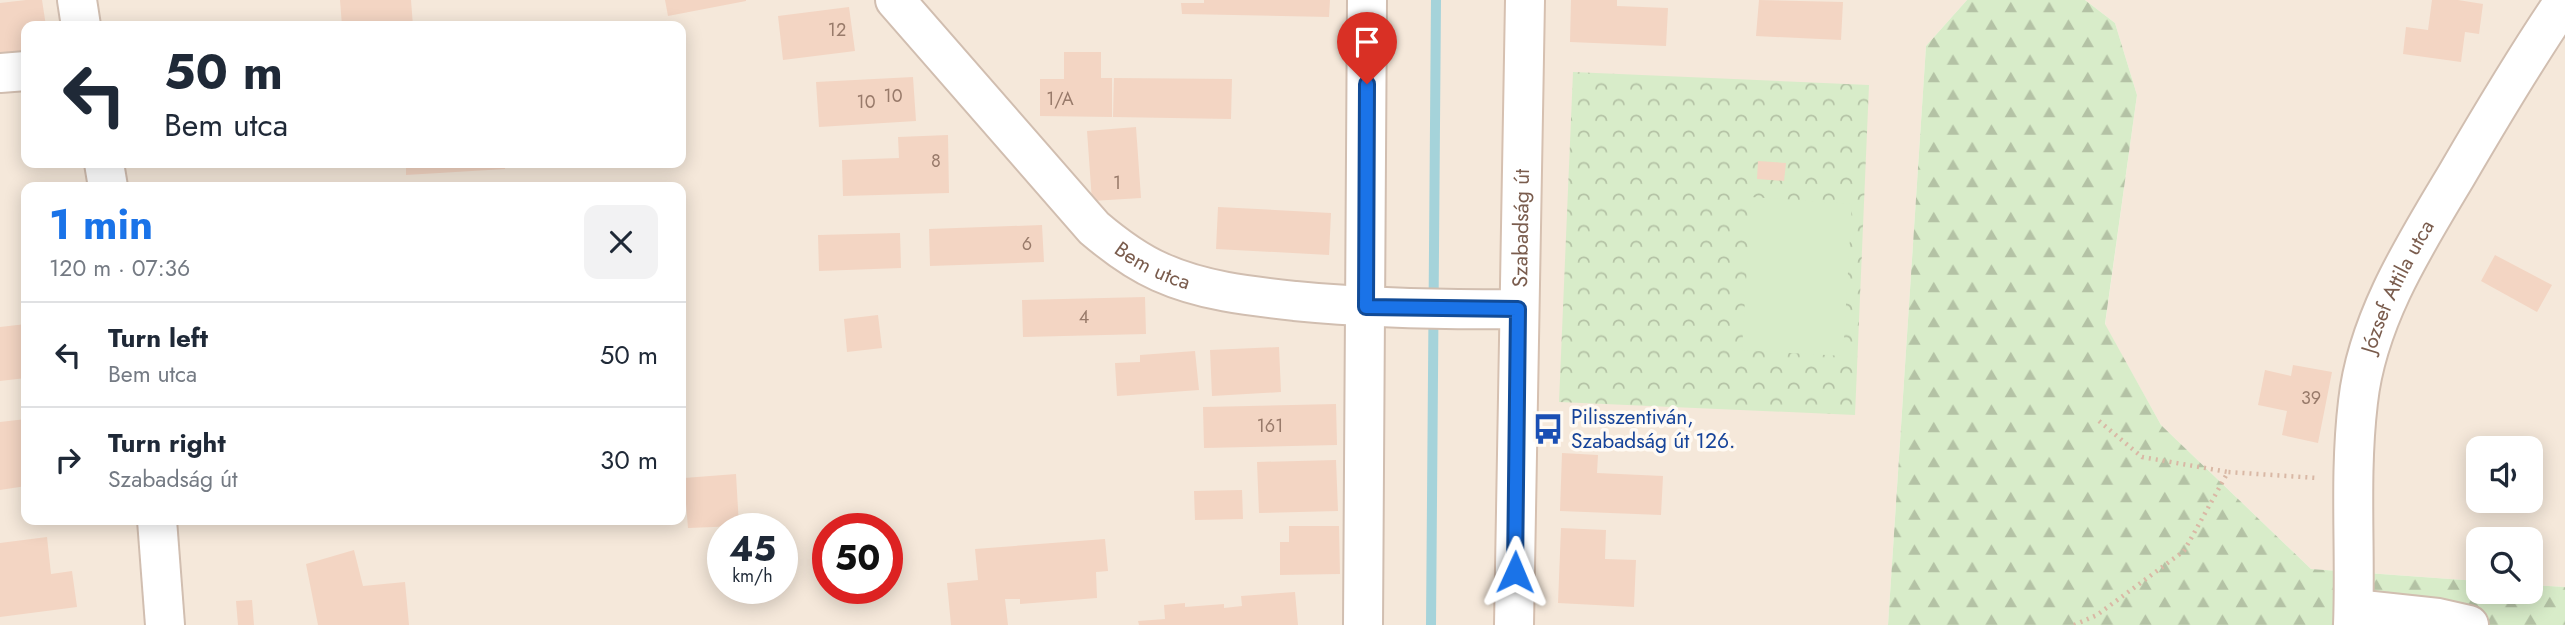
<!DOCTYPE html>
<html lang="en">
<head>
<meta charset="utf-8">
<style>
  :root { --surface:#fff; --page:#f2f2f3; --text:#1f2937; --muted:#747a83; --line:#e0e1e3; --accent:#1a73e8 }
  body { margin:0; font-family:Jost,sans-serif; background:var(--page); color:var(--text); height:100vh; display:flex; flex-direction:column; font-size:26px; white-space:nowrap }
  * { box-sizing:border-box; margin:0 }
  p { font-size:23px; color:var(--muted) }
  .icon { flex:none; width:38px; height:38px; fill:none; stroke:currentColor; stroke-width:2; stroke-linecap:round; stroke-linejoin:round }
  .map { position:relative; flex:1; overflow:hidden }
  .drawer { position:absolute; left:21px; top:182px; width:665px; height:343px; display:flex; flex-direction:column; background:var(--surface); border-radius:14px; box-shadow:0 4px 18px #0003 }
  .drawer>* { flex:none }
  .hud { position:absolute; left:21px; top:21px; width:665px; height:147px; border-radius:14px; box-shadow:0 4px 18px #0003; background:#fff; color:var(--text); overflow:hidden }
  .fabs { position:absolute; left:2466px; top:436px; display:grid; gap:14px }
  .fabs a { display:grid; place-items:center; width:77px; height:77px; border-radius:14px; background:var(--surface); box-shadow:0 4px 18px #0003; font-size:35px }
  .speed { position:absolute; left:707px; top:513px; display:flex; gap:14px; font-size:35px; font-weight:700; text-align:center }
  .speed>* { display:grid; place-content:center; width:91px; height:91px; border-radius:50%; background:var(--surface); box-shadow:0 4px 18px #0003; line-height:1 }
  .speed small { font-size:18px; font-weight:400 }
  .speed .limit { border:10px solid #d22; background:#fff; color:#111 }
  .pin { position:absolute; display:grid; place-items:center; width:60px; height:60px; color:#fff; margin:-72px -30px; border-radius:50% 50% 50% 0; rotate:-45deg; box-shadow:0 0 7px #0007 }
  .pin .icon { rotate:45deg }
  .me { position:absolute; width:77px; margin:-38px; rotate:1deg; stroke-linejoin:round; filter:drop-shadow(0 0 5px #0008) }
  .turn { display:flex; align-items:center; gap:24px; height:147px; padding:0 28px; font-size:32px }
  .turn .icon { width:91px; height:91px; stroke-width:2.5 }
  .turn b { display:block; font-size:49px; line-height:60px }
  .round { display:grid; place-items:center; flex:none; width:74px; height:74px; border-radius:14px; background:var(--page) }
  .headline { display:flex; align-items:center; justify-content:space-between; height:119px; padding:0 28px }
  h1 { font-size:42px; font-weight:700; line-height:52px; color:var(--accent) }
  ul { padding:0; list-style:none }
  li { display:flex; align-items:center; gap:21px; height:105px; padding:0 28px; border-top:2px solid var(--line) }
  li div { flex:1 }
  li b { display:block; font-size:26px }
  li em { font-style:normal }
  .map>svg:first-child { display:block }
</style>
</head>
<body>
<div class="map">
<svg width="2565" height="625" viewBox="0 0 2565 625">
  <defs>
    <pattern id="forest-firs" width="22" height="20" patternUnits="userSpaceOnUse" patternTransform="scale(1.75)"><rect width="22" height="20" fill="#d8ecc9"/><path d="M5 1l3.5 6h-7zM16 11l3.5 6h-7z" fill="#b4c2a5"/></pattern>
    <pattern id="park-crowns" width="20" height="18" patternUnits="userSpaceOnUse" patternTransform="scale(1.75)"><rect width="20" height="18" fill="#d8ecc9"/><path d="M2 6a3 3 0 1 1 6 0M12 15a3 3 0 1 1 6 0" fill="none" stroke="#b4c2a5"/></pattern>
  </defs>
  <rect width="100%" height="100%" fill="#fdf6ec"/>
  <path fill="#f5e8da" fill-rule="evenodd" d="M0,0H1967L1926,46L1888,625H0ZM26,26H681V163H26ZM26,187H681V520H26ZM723,528H782V588H723ZM828,528H887V588H828Z
    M2085,0H2565V587L2531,585L2530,539H2478V581L2311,569L2161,425L2105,325L2137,95L2115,23ZM2478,448H2530V500H2478Z"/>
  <path fill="url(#forest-firs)" d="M1967,0H2085L2115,23L2137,95L2105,324L2161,425L2311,569L2478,581V592H2530L2531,585L2565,587V625H1888L1926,46Z"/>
  <path fill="url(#park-crowns)" d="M1573,72L1869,85L1855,415L1559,402Z"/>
  <path fill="#d8ecc9" d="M1751,197L1852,204L1843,356L1742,350Z"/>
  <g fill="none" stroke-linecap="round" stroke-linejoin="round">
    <path stroke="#a5d3da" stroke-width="10" d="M1431,625L1436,0"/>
  </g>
  <path fill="#f3d5c3" d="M26,0H42L46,26H26V55L0,59V3Z
    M340,0H411L413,26H342Z
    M665,0H746V1L668,16Z
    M1204,0H1330L1329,17L1182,14L1181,3H1204Z
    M1571,0H1617V6L1668,8L1666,46L1570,42Z
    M1759,0L1843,2L1841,40L1756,36Z
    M2432,0H2458L2483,4L2479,34L2465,32L2461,62L2403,54L2406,27L2428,30Z
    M849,7L855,51L783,60L778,16Z
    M1064,52H1101V78H1112V117L1040,116V79H1064Z
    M913,77L916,121L819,127L816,82Z
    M1114,78L1232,79L1231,119L1113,117Z
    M1136,127L1141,198L1092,201L1087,131Z
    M948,135L949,193L843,196L842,160L899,158L898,137Z
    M1758,161L1786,163L1784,181L1757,179Z
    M406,163H505V169L406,175Z
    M1218,207L1331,213L1329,255L1216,249Z
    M1042,225L1044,262L930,266L929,229Z
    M900,233L901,268L819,271L818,235Z
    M2495,255L2552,285L2537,312L2481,281Z
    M1145,297L1146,334L1023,337L1022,300Z
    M878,315L882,348L847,352L844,319Z
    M26,324V378L0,381V327Z
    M1279,347L1281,392L1212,396L1210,350Z
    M1195,351L1199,390L1117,396L1115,363L1140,362V355Z
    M2293,365L2332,372L2318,443L2282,435L2287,411L2258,405L2265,370L2291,376Z
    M1336,404L1337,445L1204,448L1203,407Z
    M26,419V486L0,490V422Z
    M1562,453L1598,455L1597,473L1663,476L1661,515L1560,511Z
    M1336,460L1338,511L1259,513L1257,462Z
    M736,474L739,526L688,528L684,478Z
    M1242,490L1243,519L1195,520L1194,491Z
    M1289,526H1339L1340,574L1280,575V542H1289Z
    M1561,528L1606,530L1605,559L1636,560L1634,607L1558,603Z
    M47,537L51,574L72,571L77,607L0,617V543Z
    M1105,539L1108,571L1096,572L1097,598L1020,604V599H1005L1008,625H951L947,583L978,580L975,549Z
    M354,550L363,586L405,582L409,625H318L306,564Z
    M1295,592L1298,625H1139L1138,621L1165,619L1164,605L1185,603V607L1224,604V608L1242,606L1241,596Z
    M252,600L254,625H238L236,601Z"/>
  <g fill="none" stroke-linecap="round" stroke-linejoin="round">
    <defs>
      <g id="minor">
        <path d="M77,0L81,26"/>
        <path id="s1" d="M895,0L1094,228C1114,245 1135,261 1160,272C1202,291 1249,296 1295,301C1369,308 1444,310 1518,309"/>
        <path d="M0,73L26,71"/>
        <path d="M104,163L108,187"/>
        <path d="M157,520L165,625"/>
        <path d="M2354,609L2438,618L2469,625"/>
        <path d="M1363,625L1367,0"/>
        <path id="s2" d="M2353,625C2356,551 2349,477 2358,402C2367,320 2414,246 2456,176C2491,116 2526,57 2565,0"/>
      </g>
      <g id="secondary">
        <path id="s3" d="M1514,625L1525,0"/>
      </g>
    </defs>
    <use href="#minor" stroke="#d1beb0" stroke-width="42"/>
    <use href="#secondary" stroke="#d6c0b0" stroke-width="42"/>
    <path stroke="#d9b8a5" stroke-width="4.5" stroke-dasharray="2 5" stroke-linecap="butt" d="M2099,421L2142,457L2228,472
      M2074,625L2097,615L2184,551L2228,472L2317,478"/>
    <use href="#minor" stroke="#fff" stroke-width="38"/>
    <use href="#secondary" stroke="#fff" stroke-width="38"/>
  </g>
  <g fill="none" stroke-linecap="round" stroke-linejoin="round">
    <defs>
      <path id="route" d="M1367,84L1366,307L1518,309L1515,572"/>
    </defs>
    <use href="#route" stroke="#114b97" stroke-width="18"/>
    <use href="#route" stroke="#1a73e8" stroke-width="12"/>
  </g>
  <defs>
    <symbol id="bus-bare" viewBox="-9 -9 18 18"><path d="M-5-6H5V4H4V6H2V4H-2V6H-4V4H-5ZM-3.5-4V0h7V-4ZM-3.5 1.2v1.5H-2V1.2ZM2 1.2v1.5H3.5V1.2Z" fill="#1a4fb4" stroke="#fffaf3" stroke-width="2.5" paint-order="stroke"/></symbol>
  </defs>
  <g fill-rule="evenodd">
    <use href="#bus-bare" x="1526" y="407" width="44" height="44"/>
  </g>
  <g text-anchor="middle" stroke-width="7" stroke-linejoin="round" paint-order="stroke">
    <g font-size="18" fill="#987a6a">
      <text x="837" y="36">12</text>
      <text x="893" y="102">10</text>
      <text x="1060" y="105">1/A</text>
      <text x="866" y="108">10</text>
      <text x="936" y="167">8</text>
      <text x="1117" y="189">1</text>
      <text x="1027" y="250">6</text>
      <text x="1084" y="323">4</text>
      <text x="2311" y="404">39</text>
      <text x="1270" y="432">161</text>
    </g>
    <g font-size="21" fill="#7a5c4d" stroke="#fffaf3">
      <text dy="7" stroke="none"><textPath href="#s3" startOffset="397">Szabadság út</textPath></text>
      <text dy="7" stroke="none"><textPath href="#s1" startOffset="373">Bem utca</textPath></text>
      <text dy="7" stroke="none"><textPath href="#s2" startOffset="346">József Attila utca</textPath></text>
    </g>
    <g font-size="21" fill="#164399" stroke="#fffaf3" text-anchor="start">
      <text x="1571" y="424">Pilisszentiván,<tspan x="1571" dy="24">Szabadság út 126.</tspan></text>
    </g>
  </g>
</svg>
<div class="fabs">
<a><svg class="icon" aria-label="sound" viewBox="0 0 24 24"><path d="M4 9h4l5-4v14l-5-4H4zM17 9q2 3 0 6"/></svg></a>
<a><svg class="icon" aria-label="search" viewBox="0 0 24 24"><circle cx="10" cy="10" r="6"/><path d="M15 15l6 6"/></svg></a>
</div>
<div class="speed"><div>45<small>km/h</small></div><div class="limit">50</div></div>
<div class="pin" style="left:1367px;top:84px;background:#d93025"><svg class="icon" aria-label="arrive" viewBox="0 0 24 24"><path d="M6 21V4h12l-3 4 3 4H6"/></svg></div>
<svg class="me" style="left:1515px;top:572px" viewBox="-20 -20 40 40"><path d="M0-17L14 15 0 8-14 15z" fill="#1a73e8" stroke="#fff" stroke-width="4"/></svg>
<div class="hud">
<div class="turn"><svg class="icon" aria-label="left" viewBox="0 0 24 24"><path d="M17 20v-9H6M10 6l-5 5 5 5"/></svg><div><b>50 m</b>Bem utca</div></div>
</div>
<section class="drawer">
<div class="headline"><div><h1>1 min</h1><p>120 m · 07:36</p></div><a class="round"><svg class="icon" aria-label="close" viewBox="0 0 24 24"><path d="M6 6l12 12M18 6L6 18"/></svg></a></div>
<ul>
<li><svg class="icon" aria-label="left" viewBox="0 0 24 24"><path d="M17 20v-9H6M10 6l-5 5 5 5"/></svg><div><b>Turn left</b><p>Bem utca</p></div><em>50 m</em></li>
<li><svg class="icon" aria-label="right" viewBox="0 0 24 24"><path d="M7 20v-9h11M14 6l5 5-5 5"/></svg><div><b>Turn right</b><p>Szabadság út</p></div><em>30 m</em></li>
</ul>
</section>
</div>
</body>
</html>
